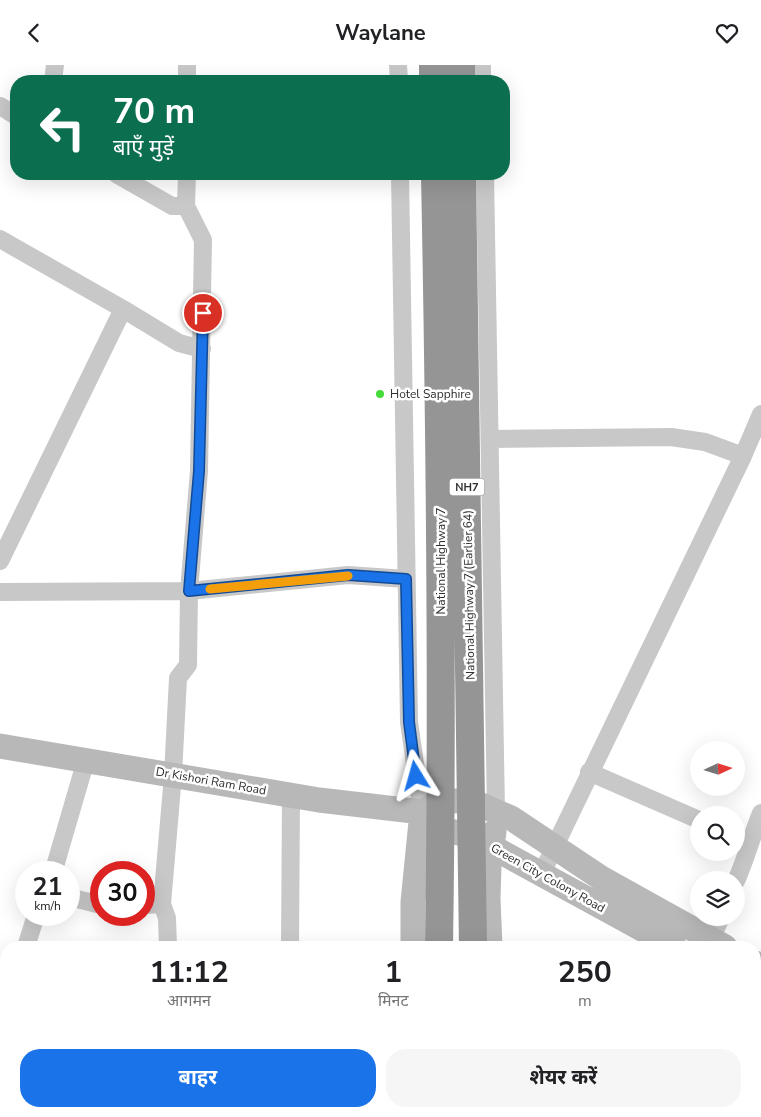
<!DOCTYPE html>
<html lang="hi">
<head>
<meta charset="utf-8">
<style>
  :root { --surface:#fff; --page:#f6f6f6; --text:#202124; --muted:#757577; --accent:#1a73e8 }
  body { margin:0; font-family:"Nunito Sans","Noto Sans Devanagari",sans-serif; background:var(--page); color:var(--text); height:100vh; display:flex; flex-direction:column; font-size:19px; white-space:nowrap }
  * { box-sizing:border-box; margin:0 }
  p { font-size:16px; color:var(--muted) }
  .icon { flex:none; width:28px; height:28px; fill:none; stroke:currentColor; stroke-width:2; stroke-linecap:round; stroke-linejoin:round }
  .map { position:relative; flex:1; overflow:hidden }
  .sheet { position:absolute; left:0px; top:876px; width:761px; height:176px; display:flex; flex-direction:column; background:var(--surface); border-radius:20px 20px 0 0; box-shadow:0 5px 20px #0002 }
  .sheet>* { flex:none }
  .hud { position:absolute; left:10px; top:10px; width:500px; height:105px; border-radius:20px; box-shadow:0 5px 20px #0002; background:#0b6e4f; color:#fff; overflow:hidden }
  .needle { width:32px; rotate:86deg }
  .tools { position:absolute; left:690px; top:676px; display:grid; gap:10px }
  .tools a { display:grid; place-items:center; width:55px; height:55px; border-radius:50%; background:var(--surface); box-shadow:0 5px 20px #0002; font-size:25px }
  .speed { position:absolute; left:15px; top:796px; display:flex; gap:10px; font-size:25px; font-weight:700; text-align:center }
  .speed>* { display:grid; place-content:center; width:65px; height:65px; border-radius:50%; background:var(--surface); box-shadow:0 5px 20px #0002; line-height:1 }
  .speed small { font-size:12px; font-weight:400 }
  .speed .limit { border:8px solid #d22; background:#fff; color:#111 }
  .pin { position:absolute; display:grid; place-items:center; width:42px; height:42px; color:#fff; margin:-21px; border:2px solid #fff; border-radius:50%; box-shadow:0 1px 5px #0007 }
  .me { position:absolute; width:55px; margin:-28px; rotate:352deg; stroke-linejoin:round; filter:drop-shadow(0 0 4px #0008) }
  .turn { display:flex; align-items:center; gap:18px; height:105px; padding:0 20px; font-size:22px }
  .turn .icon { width:65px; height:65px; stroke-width:2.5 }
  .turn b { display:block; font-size:35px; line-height:42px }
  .eta { display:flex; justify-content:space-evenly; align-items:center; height:85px; text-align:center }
  .eta b { font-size:30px; font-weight:700; line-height:35px }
  .primary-button { display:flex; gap:10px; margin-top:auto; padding:10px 20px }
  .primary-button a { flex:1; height:58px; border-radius:20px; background:var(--accent); color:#fff; font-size:20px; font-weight:700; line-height:58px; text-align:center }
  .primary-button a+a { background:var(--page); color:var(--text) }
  header { display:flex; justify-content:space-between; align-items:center; height:65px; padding:0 20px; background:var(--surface); font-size:22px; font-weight:700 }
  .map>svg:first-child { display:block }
</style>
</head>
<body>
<header><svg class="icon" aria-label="back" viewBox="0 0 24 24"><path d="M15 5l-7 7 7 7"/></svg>Waylane<svg class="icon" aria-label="heart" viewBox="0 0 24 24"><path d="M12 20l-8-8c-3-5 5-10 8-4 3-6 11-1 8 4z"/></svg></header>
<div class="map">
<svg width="761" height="1052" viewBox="0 0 761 1052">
  <rect width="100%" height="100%" fill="#fff"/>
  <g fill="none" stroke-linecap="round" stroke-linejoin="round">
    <path stroke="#c8c8c8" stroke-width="18" d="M398,0L399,16
      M482,0V16
      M53,16L55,0
      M187,16V0
      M0,41L16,51
      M116,109L172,141H186
      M400,109L409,657L422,747
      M485,109L496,747
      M0,174L123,244
      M490,374L671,372L705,377L743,391
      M0,496L123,244L179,278L202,284
      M0,527L189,526L348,510L406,514
      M589,707L699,755
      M53,808L86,695
      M541,810L743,391L761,349
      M736,816C746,794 752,770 761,748
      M69,832L101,840
      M144,840L162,839
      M26,882L36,850
      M168,882L167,853L162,839L173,710L178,613L188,600L189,526L199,406L203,175L186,141L187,109
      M290,882L291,730
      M708,882L721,852
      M0,961L6,942
      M288,1046V1052"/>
    <path stroke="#b8b8b8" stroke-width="25" d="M0,681L319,735L422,747
      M424,746L441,736H472L511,753L601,813L725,882
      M426,751L441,764L472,771L675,882
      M413,882V837L422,747
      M490,882L488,834L489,800L494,767
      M755,898L761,901
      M755,926L761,930
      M414,1046L415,1052
      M495,1046L496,1052"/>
    <path stroke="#959595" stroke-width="28" d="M433,0V16
      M461,0V16
      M435,109C440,367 443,624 439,882
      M462,109L473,882
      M475,1046V1052
      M437,1052V1046"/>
  </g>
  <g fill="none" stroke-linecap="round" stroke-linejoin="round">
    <defs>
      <path id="route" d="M203,248L199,406L189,526L348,510L406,514L409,657L416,711"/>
    </defs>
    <use href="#route" stroke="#114b97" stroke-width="12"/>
    <use href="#route" stroke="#1a73e8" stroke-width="9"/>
    <path stroke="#f59e0b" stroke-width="9" d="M210,524L348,511"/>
  </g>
  <circle fill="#43dc39" stroke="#fff" stroke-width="2" cx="380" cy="329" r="5"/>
  <g text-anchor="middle" stroke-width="5" stroke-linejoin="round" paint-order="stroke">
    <rect fill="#fff" stroke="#6d6d6d" stroke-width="1" x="449.5" y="413.5" width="35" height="17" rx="4"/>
    <g font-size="11" font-weight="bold" fill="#2e2e2e">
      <text x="467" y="426">NH7</text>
    </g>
    <g font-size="12" fill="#2e2e2e" stroke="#fff" text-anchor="start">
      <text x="390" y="333">Hotel Sapphire</text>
    </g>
    <g font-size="12" fill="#2e2e2e" stroke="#fff">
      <text transform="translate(441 496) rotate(-90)" y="4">National Highway 7</text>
      <text transform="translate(469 530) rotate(-91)" y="4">National Highway 7 (Earlier 64)</text>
      <text transform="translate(211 716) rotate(10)" y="4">Dr Kishori Ram Road</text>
      <text transform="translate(548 813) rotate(29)" y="4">Green City Colony Road</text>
    </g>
  </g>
</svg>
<div class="tools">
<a><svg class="needle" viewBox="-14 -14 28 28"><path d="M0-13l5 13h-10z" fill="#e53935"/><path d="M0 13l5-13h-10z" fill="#757577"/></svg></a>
<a><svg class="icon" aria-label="search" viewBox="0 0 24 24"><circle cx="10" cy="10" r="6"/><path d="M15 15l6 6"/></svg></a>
<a><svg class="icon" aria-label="layers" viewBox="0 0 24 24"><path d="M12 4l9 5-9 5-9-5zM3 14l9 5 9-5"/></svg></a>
</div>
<div class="speed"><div>21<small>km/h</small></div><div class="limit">30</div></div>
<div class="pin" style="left:203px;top:248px;background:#d93025"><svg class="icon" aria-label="arrive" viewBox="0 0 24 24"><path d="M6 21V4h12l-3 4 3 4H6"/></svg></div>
<svg class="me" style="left:416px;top:711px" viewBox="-20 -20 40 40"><path d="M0-17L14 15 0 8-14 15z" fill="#1a73e8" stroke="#fff" stroke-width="4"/></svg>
<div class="hud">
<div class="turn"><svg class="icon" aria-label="left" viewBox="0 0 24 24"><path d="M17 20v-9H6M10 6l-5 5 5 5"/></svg><div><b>70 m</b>बाएँ मुड़ें</div></div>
</div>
<section class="sheet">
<div class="eta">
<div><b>11:12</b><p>आगमन</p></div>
<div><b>1</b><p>मिनट</p></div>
<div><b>250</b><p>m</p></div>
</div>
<div class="primary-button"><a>बाहर</a><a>शेयर करें</a></div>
</section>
</div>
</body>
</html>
